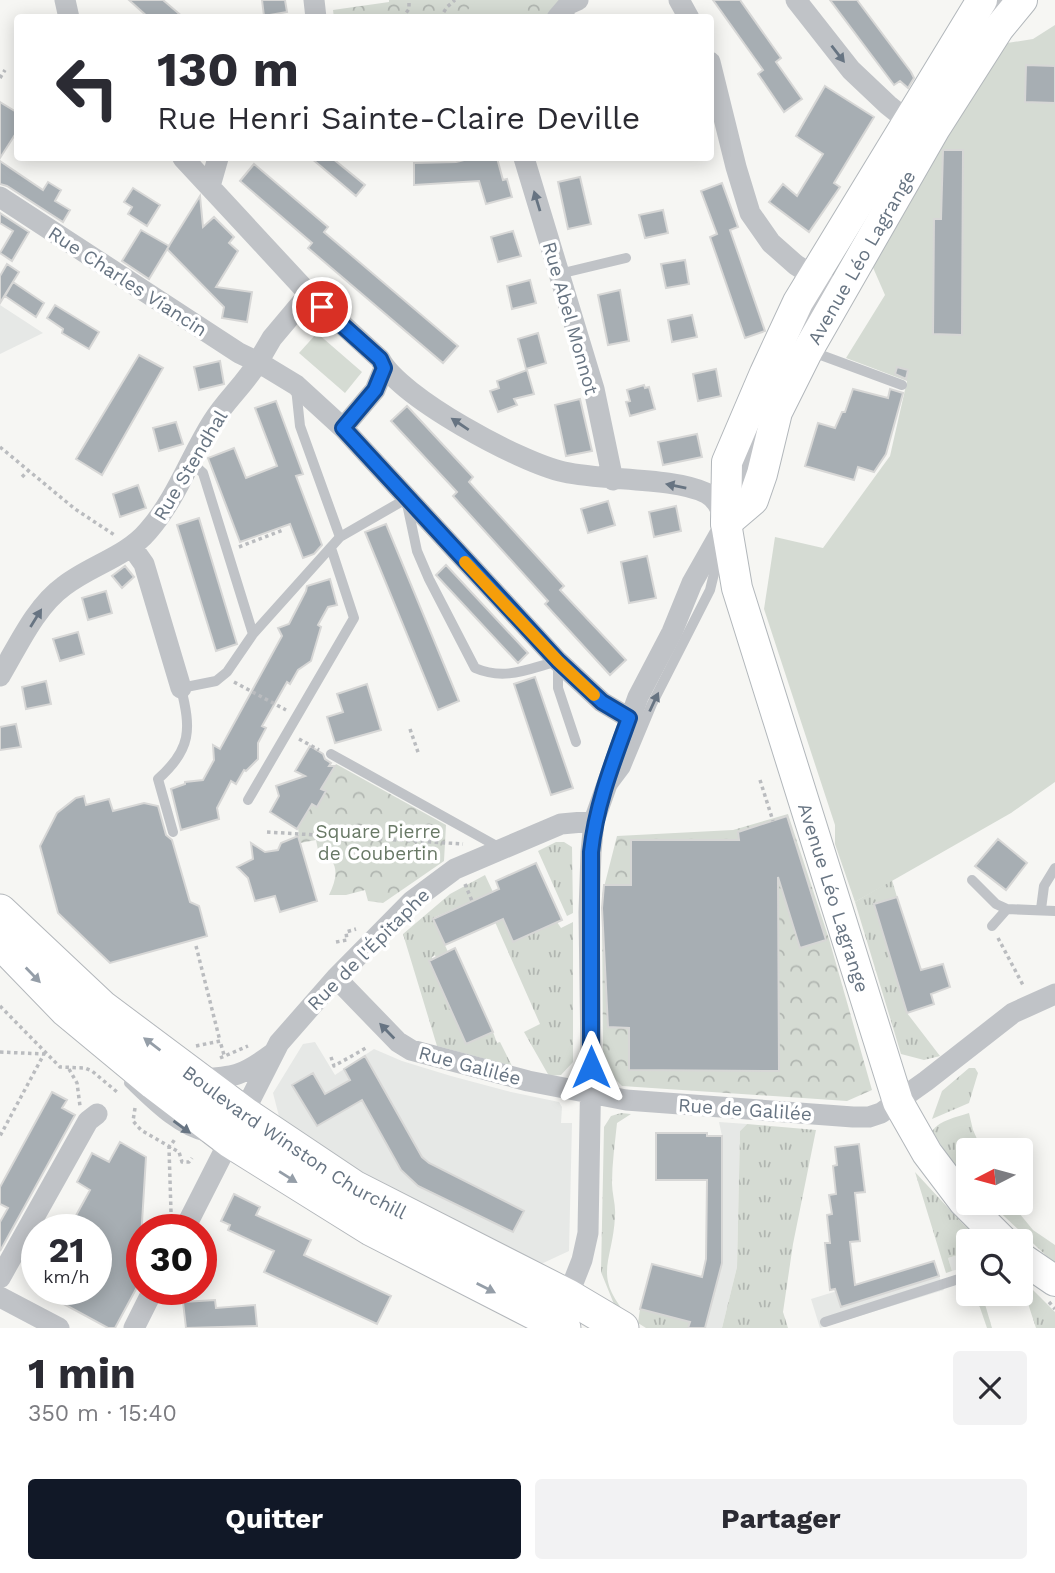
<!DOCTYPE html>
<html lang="fr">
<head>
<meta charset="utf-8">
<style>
  :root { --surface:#fff; --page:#f2f2f3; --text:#2b2b33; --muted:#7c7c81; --accent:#111827 }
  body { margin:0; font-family:"Work Sans",sans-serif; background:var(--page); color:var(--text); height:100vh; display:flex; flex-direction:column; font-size:26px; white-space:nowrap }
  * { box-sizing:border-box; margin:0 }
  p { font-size:23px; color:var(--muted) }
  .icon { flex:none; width:38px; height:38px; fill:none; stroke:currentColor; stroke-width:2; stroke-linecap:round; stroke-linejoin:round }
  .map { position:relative; height:1328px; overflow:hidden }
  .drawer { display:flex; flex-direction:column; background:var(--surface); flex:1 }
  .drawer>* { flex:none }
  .hud { position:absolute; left:14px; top:14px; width:700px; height:147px; border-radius:7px; box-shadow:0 4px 18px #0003; background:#fff; color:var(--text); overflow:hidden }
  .needle { width:46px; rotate:264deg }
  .fabs { position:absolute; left:956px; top:1138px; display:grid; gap:14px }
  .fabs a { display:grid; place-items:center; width:77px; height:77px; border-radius:7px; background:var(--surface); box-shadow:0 4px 18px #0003; font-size:35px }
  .speed { position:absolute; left:21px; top:1214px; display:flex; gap:14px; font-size:35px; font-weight:700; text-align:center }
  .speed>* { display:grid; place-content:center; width:91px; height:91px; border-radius:50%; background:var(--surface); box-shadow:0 4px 18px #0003; line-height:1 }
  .speed small { font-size:18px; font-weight:400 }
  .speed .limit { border:10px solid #d22; background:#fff; color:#111 }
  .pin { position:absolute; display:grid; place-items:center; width:60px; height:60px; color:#fff; margin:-30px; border:4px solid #fff; border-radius:50%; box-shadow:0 2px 7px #0007 }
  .me { position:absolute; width:77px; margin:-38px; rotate:0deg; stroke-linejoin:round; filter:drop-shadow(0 0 5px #0008) }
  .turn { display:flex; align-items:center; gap:24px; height:147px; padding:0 28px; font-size:32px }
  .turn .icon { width:91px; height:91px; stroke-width:2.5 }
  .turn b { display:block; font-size:49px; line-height:60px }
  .round { display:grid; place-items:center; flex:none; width:74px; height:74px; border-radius:7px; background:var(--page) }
  .head { display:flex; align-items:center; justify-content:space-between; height:119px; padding:0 28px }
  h1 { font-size:42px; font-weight:700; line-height:52px }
  .action { display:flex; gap:14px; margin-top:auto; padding:14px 28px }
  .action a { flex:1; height:80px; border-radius:7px; background:var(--accent); color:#fff; font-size:28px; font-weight:700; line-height:80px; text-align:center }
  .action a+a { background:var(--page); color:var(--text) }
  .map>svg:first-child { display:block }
</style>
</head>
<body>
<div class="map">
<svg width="1055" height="1328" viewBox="0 0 1055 1328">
  <defs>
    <pattern id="grass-tufts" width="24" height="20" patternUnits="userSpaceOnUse" patternTransform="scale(1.75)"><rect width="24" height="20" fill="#d5dbd3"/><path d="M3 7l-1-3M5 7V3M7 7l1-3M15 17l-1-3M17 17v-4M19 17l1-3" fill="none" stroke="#b1b6b1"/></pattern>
    <pattern id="forest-crowns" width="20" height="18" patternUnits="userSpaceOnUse" patternTransform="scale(1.75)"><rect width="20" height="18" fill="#d5dbd3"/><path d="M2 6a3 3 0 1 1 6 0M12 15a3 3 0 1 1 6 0" fill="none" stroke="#b1b6b1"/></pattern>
  </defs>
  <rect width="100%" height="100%" fill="#f6f6f3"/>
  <path fill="#e6e8e6" d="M0,305L43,333L0,354Z
    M315,1042L335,1075L374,1049L402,1061L451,1076L511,1092L559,1102L562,1107L561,1123H572L569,1251L541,1264L349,1166L281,1124L273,1093L303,1044Z
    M719,1122L747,1124L740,1131L737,1267L722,1328H688L706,1259L707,1136H722Z
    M968,1252V1266L952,1271L948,1258Z
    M934,1261L944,1290L820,1328L811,1299Z"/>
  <path fill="url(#grass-tufts)" d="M556,842H564L572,847L573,913L567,916L538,851Z
    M485,875L493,892L433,918L448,952L436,958L435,955L432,957V959L430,961L466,1044L493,1032L497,1043L500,1042L512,1066L437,1046L403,934L450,894Z
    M892,880L897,897L874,905L907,1013L940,1056L924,1060L901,1054L855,902Z
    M503,919L513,942L557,922L561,928L573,922V1062L561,1075L549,1076L524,1032L540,1024L495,922Z
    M969,1068H975L978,1073L969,1103L932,1119L942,1091Z
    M621,1113L631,1114L617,1123C615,1143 612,1163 612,1183C612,1194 616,1205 615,1216C613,1263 591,1275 630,1318L616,1309L601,1272L604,1127L611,1116Z
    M969,1113L973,1130L982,1150H968V1179L951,1161L932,1131C940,1120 957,1117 969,1113Z
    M747,1124L816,1130L793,1244L783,1312L788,1328H722L737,1267L740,1131Z
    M915,1172L963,1224L982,1241H968V1252L948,1258L952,1271L946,1273Z
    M989,1202H1010L1033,1230L1055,1245V1264Z
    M1020,1277L1055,1312V1328H1036L1022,1285H1020Z
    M968,1286V1293H984L982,1294L992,1328H987L976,1296L964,1300L963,1294Z
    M640,1309L690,1322L688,1328H646L638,1323Z"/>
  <path fill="url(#forest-crowns)" d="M389,0H565L550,18H334L333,10L389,2Z
    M336,764L446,825L444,861L383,903L368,901L365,890L346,895H329C339,875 339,860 318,850L316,840L300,843L298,828Z
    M788,814L829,939L872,1090L847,1101L622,1086L603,1067L602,895L617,836L733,830Z"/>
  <path fill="#d5dbd3" d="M476,0H515L528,10L522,17H462Z
    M1055,25V782L1011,813L855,902L835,844V825L764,609L775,537L823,548L890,456L907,381L846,358L885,295L871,263L1001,44L1033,39Z
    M317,333L362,372L345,393L299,353Z"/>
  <path fill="#a7aeb3" stroke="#d7d7d6" stroke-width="2" d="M129,0H163L184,18H149Z
    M262,0H285L287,12L264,16Z
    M713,0H740L781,58L776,62L802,99L784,112L758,74L763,70Z
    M830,0H857L911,72L914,78L908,88L900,81L894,85Z
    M1026,65L1055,66V103L1025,102Z
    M825,86L874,117L834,183L840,187L809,232L769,202L783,184L797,196L823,154L796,136Z
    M0,102L18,113V130L0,158Z
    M943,150H963L962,335L933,334L934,219H941Z
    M311,158H332L365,185L356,196Z
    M472,158H497L503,180L507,179L512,197L486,204L479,181L414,185V163L456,162Z
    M0,161L43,190L48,182L61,190L55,201L70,210L63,222L7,186L0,184Z
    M254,164L328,227L324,232L458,346L443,363L308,248L312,243L240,181Z
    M580,177L591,224L568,229L558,182Z
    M722,183L738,227L730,230L765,331L745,338L710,237L717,234L701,191Z
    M133,188L160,205L147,226L128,214L132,207L124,202Z
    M200,196L203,227L214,217L234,237L229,243L238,251L216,287L252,292L247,322L222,318L224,307L167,249Z
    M663,210L668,233L645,238L639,215Z
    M0,213L29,232L12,261L0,253L13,231L0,223Z
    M141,230L169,246L149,279L122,261Z
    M513,231L521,256L498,262L491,237Z
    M685,260L689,284L666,288L661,264Z
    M7,264L19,272L0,303V276Z
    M530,280L536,303L512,309L507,286Z
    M13,282L44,303L36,317L5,296Z
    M620,290L629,341L608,345L598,295Z
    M55,305L99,332L89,349L62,333L63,329L47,318Z
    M692,315L697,337L672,342L668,320Z
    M538,333L546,363L526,369L518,339Z
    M139,355L163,368L102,475L76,459Z
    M220,361L224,384L199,390L194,367Z
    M897,367L908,370L906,379L895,374Z
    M716,369L721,396L698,401L693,374Z
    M527,370L534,394L514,399L517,405L498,412L490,391L499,388L497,381Z
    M644,385L645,388L649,387L655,409L630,416L626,402L630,401L627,390Z
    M853,389L888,398L890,389L903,393L886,454L874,472L858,467L854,480L805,466L818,423L835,428L842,412H845Z
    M580,399L592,451L566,456L555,405Z
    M276,401L303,474L296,476L322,545L314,554L303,558L290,524L240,542L208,458L234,448L246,478L277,466L255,408Z
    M407,406L473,477L469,482L564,586L560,590L626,660L610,675L545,604L548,601L453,496L457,492L391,421Z
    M176,422L183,444L159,451L153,428Z
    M697,434L702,457L663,465L658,442Z
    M138,485L146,508L120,517L113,494Z
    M608,501L615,525L588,533L581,509Z
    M676,506L681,531L654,537L649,512Z
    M199,518L237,644L216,651L177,525Z
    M386,524L459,701L438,710L365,532Z
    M647,556L656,598L629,603L621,562Z
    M446,565L528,653L518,663L436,575Z
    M125,566L134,577L122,588L112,576Z
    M330,579L337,605L328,607L318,625L321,627L311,661L298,670L290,684L287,682L262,726L266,728L258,743V759L246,771L244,770L236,784L231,781L217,808L219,819L181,830L171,789L185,784V782L203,780L214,760L213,745L220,749L282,636L278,628L289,624L306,591L307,586Z
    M106,591L112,613L88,620L82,598Z
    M78,632L84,654L60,661L53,639Z
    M535,677L573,788L551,795L514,684Z
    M46,681L51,704L26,709L22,687Z
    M367,684L381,730L335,743L327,717L343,712L337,694Z
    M16,724L21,747L0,750V727Z
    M310,746L323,754L325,759L331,763L329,766H335L321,789L326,791L317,807L312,804L297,829L270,812L279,796L276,786L305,776L295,771Z
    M84,796L86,805L109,799L113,811L144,803L158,806L166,835L172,840L190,902L199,906L207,936L110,963L58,913L40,846L57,813L76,798Z
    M787,816L826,940L800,948L778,877L779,1071L629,1070V1028L608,1027L602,908L604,885H631V840H739L738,832Z
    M298,836L317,901L280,912L275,896L255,901L248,878L237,867L253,859L251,843L265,852L278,850L281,843Z
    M998,839L1027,863L1006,890L975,866Z
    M536,863L562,920L513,942L503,919L445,945L433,919L499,889L496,881Z
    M897,897L921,970L943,964L950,987L931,994L934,1004L907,1013L874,904Z
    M455,948L493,1032L466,1044L429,961Z
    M365,1056L422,1157L429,1163L524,1211L513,1232L418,1186L401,1170L362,1100L317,1126L292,1085L313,1073L325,1094L350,1080L344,1069Z
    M52,1092L67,1100L62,1108L75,1115L0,1251V1222L8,1208L0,1204V1187Z
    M656,1133H707V1136H722V1263L705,1328H688L690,1322L640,1309L652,1264L702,1277L706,1259L707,1180H656Z
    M120,1142L146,1157L139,1272L142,1273V1278L115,1328H108L38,1290H96V1230H68L90,1190L77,1182L92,1153L109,1162Z
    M859,1144L865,1192L855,1193L860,1241L850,1242L855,1285L934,1261L939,1276L841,1307L835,1289L830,1290L827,1263L825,1243H830L827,1215L832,1214L829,1195L836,1194L833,1166L837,1165L835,1147Z
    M234,1194L260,1207L256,1215L311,1240L304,1255L391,1296L377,1324L264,1272L274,1251L228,1230L230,1225L221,1221Z
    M215,1300L216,1308L255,1305L257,1326L186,1328L183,1302Z"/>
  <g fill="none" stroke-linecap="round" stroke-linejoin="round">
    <defs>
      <g id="secondary">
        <path id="s1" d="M982,0L798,302L765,373L727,462L726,523L737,588L898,1102L927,1153L964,1202L1003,1241"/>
        <path id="s2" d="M726,523L753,500L762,474L777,412L808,350L934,130L999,28L1022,0"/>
        <path d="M1020,1257L1055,1281"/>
      </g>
      <g id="primary">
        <path id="s3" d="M0,911L102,1007L245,1114L354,1187L568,1296L622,1328"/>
        <path d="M6,948L66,1010L154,1083L230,1141L371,1229L564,1328"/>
      </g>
    </defs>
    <use href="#secondary" stroke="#b2b7bb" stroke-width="32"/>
    <use href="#primary" stroke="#b3b7bb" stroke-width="35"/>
    <path stroke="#babcbf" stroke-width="3.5" stroke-dasharray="3.5 3.5" stroke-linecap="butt" d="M402,18L409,9V0
      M440,18L447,7L455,0
      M0,78L5,70
      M0,447L75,509L116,536
      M22,477L29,470
      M239,547L283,530
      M234,682L286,710
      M410,729L419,755
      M299,739L319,750
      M760,780L773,821
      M267,832L463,844
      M465,884L472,901
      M998,938L1024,987
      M336,942L347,940L346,932L356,929
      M196,946L220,1041
      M0,1006L60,1067L85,1068L92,1071L117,1092
      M196,1046L220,1041L224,1055
      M0,1052L44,1054L0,1136
      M331,1057L334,1066L366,1048
      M220,1058L248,1046
      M69,1069L77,1083L80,1106
      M135,1108L133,1121L141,1130L179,1152L182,1162H189L192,1158
      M171,1212L169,1148L175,1139
      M1049,1302L1055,1309"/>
    <path stroke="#c0c3c7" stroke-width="10" d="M988,15L999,0
      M559,274L626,258
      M797,341L830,282
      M810,351L902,385
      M296,388L300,426L340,537
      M192,463L203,473L253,634
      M738,487L761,423
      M331,754L502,849
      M613,785L625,769L652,704L710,590L720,549
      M248,800L354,618L331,548
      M173,832L158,779C192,749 191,729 181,688L216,681L227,672L253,634L340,537L406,499L417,551L429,579L475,668C505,681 528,669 558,661V688L576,742
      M972,880L996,904L1007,909L1055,911
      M1041,909L1044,886L1055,868
      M992,926L1007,909
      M129,1083C151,1104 177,1131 207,1137
      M825,1322L968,1276"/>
    <path stroke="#c0c3c7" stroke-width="21" d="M65,0L69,18
      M314,0L316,18
      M679,0L689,18
      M796,0L851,70L888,105L908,121
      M557,18L569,4L578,0
      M710,62L736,167L750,213L771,243L796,265L842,294
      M183,158L309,294L380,359C399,397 521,463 564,472C603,481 673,477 706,493C718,499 721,511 726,523L692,583L672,632L638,697L594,821L591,852L589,912L591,1061L588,1233L582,1260L564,1306
      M524,158L594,389L613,480
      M210,186L218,158
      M0,197L239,353L258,362C245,384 226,400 213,421C190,457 177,498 148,531C126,557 91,565 64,586C35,607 18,646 0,676
      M309,294L272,338L258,362L296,385L343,428L558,661L602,702L629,718
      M343,428L375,390L384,368
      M132,547L144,564L181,688
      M336,978L398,1042L411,1050L528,1081L626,1100L853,1117H869L881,1113L926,1081L1013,1013L1055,994
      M199,1079C235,1077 242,1076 272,1054
      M184,1230L279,1043L336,978L412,901L455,869L561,824L594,821
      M0,1278L88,1121L97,1114
      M0,1297L59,1328
      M134,1328L153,1290"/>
    <use href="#secondary" stroke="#fff" stroke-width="30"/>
    <use href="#primary" stroke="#fff" stroke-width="33"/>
  </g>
  <defs><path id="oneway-solid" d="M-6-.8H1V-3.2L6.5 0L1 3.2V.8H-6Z" transform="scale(1.75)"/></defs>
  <g fill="#677482">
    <use href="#oneway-solid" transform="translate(838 54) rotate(52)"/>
    <use href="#oneway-solid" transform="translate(537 201) rotate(-107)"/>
    <use href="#oneway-solid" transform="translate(460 424) rotate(-146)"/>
    <use href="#oneway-solid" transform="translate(676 486) rotate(-169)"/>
    <use href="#oneway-solid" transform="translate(36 618) rotate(-58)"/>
    <use href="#oneway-solid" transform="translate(654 702) rotate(-65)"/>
    <use href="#oneway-solid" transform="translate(387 1031) rotate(-134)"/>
    <use href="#oneway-solid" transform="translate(182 1127) rotate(36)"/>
  </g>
  <g fill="#959ea8">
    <use href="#oneway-solid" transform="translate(33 975) rotate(46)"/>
    <use href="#oneway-solid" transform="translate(152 1044) rotate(-143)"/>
    <use href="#oneway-solid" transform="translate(288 1177) rotate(32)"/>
    <use href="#oneway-solid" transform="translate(486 1288) rotate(27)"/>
  </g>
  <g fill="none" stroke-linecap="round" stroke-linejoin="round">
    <defs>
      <path id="route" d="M322,307L380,359L384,368L375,390L343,428L558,661L602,702L629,718C613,762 596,805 591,852V1067"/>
    </defs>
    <use href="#route" stroke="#114b97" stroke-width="18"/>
    <use href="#route" stroke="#1a73e8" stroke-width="12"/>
    <path stroke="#f59e0b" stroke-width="12" d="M465,562L558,661L594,695"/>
  </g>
  <g text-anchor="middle" stroke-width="7" stroke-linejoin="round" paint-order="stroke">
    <g font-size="19" fill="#677482" stroke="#fff">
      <text dy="7" stroke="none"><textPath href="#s2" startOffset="303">Avenue Léo Lagrange</textPath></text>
      <text transform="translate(128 281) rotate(33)" y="7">Rue Charles Viancin</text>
      <text transform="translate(571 318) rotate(74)" y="7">Rue Abel Monnot</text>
      <text transform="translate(190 465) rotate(-59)" y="7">Rue Stendhal</text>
      <text dy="7" stroke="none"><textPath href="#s1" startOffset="980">Avenue Léo Lagrange</textPath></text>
      <text transform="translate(368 949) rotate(-45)" y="7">Rue de l'Épitaphe</text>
      <text transform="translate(470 1065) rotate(15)" y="7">Rue Galilée</text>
      <text transform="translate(745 1109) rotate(4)" y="7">Rue de Galilée</text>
      <text dy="7" stroke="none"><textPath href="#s3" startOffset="376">Boulevard Winston Churchill</textPath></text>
    </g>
    <g font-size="19" fill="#697966" stroke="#fff">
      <text x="378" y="838">Square Pierre<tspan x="378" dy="22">de Coubertin</tspan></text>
    </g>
  </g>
</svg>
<div class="fabs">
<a><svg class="needle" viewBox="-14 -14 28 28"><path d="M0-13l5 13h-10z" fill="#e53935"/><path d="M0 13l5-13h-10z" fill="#7c7c81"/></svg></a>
<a><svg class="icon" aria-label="search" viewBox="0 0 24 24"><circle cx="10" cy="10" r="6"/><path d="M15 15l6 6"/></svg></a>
</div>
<div class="speed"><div>21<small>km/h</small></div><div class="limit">30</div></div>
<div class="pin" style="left:322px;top:307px;background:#d93025"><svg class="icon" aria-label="arrive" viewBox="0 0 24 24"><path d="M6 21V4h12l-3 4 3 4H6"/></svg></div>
<svg class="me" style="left:591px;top:1067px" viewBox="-20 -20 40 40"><path d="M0-17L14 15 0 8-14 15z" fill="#1a73e8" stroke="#fff" stroke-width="4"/></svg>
<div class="hud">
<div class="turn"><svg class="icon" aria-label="left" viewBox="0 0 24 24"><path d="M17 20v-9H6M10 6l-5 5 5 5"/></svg><div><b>130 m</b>Rue Henri Sainte-Claire Deville</div></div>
</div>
</div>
<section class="drawer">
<div class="head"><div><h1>1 min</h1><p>350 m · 15:40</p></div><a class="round"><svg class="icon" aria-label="close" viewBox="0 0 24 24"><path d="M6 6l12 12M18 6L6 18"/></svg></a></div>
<div class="action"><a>Quitter</a><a>Partager</a></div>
</section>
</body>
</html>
